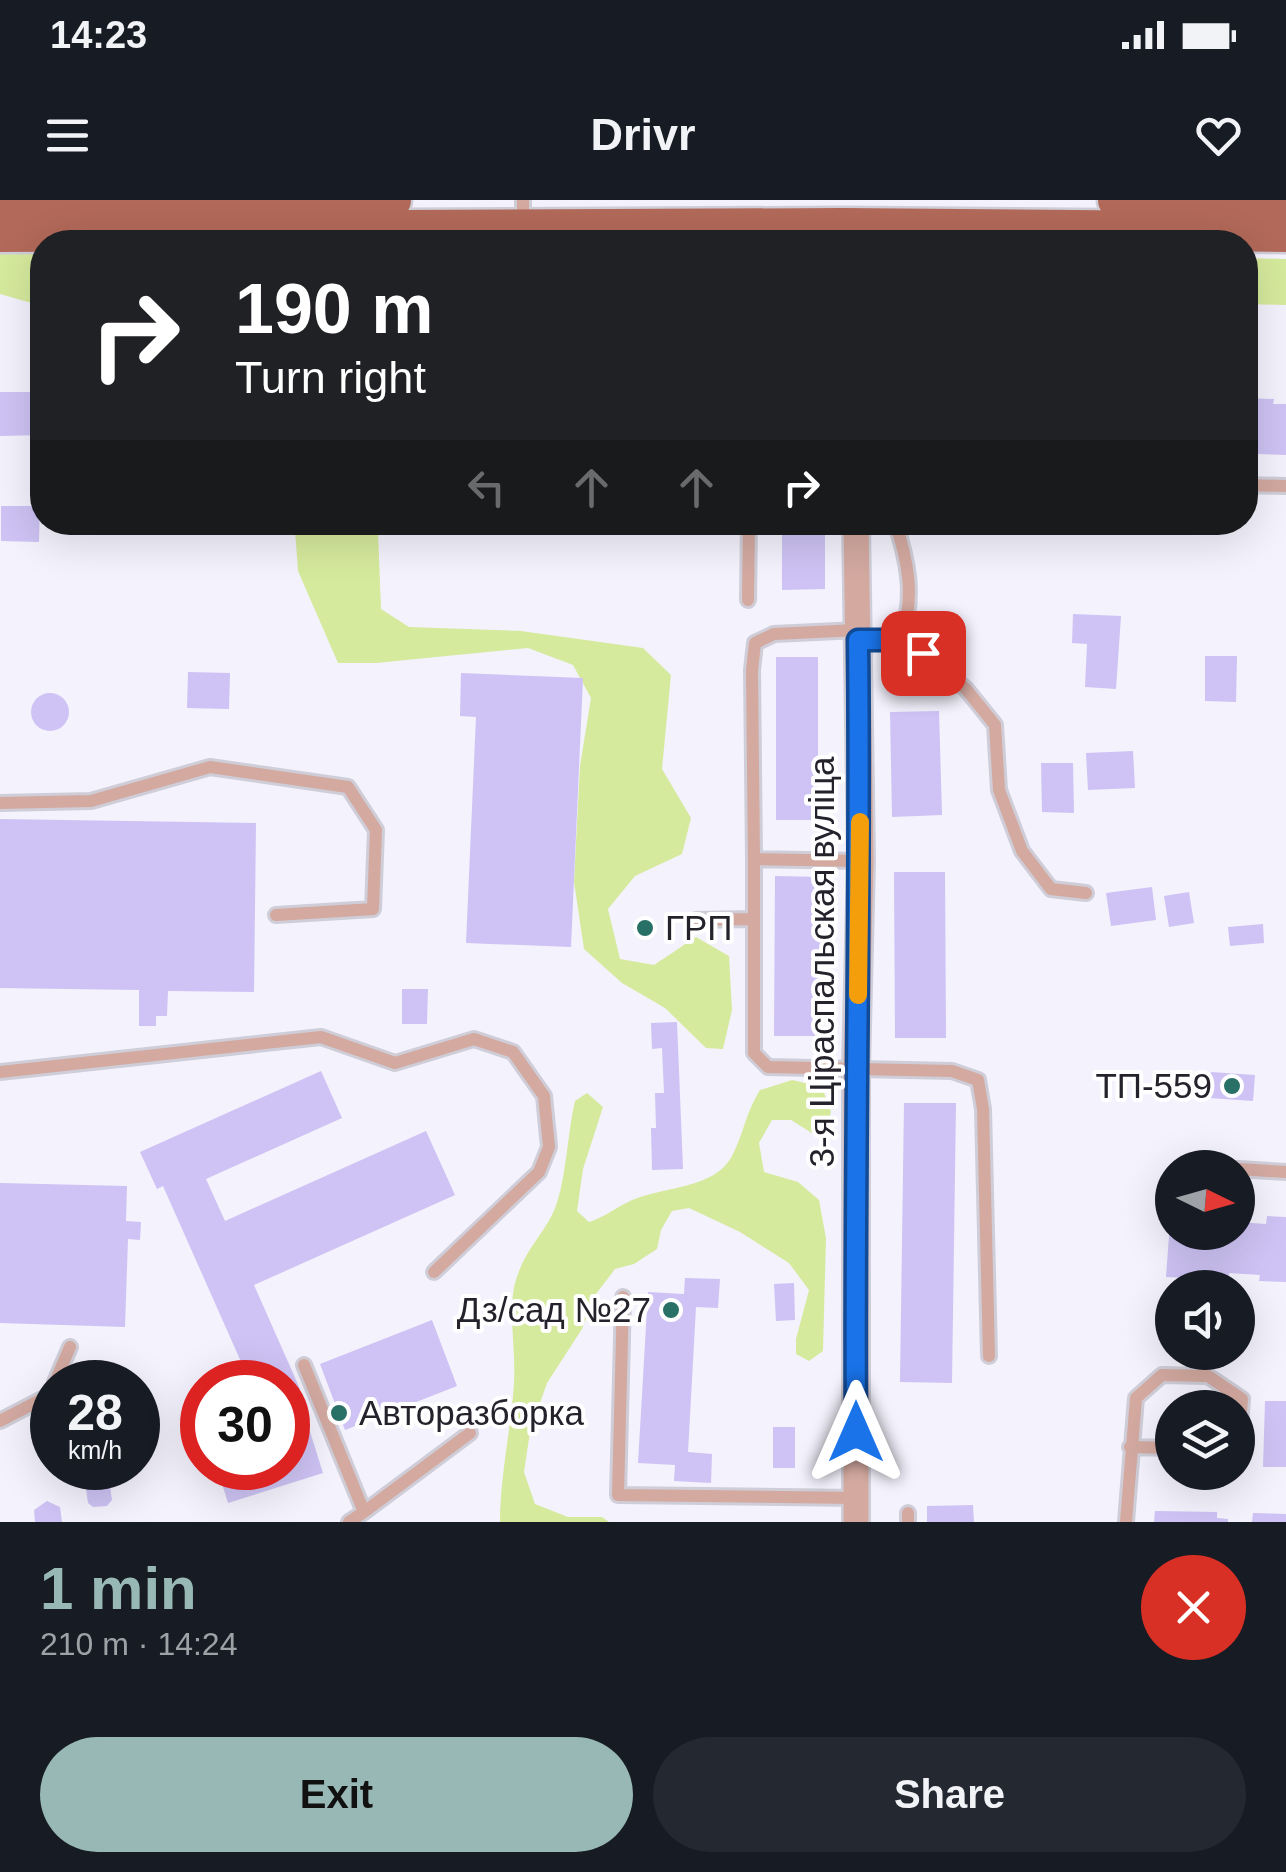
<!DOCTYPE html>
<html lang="en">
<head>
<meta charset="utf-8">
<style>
  :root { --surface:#171b24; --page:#242831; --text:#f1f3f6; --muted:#9ea1a6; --accent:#97b8b5 }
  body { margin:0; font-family:Arial,sans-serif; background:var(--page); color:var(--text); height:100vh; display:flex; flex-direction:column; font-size:38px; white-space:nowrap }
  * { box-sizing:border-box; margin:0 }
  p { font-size:32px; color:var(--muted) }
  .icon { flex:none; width:55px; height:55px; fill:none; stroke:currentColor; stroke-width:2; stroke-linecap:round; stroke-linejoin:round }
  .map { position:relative; height:1322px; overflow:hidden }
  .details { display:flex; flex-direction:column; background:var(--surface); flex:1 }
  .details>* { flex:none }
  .hud { position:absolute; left:30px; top:30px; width:1228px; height:305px; border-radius:40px; box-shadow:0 10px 40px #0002; background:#202124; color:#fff; overflow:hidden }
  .needle { width:65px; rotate:95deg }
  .fabs { position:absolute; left:1155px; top:950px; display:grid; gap:20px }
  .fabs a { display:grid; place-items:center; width:100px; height:100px; border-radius:50%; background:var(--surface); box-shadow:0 10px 40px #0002; font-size:50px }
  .speed { position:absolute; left:30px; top:1160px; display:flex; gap:20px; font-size:50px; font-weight:700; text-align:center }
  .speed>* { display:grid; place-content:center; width:130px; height:130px; border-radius:50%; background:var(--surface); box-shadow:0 10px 40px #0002; line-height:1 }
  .speed small { font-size:25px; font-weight:400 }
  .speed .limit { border:15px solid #d22; background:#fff; color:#111 }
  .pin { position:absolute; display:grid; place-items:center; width:85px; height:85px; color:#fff; margin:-42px; border-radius:20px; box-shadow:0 5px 15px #0006 }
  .me { position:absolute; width:110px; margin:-55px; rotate:0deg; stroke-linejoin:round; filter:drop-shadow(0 0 8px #0008) }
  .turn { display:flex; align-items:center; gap:35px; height:210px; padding:0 40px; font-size:45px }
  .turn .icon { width:130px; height:130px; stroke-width:2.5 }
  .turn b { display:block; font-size:70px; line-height:85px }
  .lanes { display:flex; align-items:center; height:95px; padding:0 40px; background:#0003; justify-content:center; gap:50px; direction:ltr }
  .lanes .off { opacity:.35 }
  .round { display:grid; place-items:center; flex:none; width:105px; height:105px; border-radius:52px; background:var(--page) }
  .summary { display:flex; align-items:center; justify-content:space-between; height:170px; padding:0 40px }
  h1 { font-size:60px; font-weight:700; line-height:75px; color:var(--accent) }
  .action { display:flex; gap:20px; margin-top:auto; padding:20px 40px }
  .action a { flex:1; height:115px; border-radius:60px; background:var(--accent); color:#111; font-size:40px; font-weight:700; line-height:115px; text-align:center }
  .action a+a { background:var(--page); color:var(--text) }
  .status { display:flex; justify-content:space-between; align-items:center; height:70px; padding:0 50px; background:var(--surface); direction:ltr }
  .status svg { height:28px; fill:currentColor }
  header { display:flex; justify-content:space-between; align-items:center; height:130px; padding:0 40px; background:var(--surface); font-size:45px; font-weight:700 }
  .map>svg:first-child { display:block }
</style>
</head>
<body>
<div class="status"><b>14:23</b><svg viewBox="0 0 49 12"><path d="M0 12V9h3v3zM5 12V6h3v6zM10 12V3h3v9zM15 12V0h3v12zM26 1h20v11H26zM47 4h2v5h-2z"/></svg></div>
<header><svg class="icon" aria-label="menu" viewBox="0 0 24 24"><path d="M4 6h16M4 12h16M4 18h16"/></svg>Drivr<svg class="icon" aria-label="heart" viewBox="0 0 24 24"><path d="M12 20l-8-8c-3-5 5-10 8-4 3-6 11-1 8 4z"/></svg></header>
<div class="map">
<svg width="1286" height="1322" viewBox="0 0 1286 1322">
  <rect width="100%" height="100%" fill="#f4f2fd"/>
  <path fill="#d6ea9d" d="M42,50V106L0,94V52Z
    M1245,58L1286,59V105L1245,104Z
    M301,323H373L378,332L381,409L409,427L521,431L643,448L671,475L662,569L691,618L682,654L635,676L608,709L620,759L654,765L696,737L729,756L732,810L723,849L706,848L665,808L622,783L584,749L574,682L580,566L591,498L573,465L528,448L376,463H338L298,371L295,330Z
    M792,880L822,887L831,912L825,933L815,935L791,920H772L759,943L764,972L798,982L819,1000L826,1038L823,1151L809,1161L796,1154V1139L809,1090L789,1063L740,1032L689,1008L672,1011L661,1030L657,1049L634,1064L615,1069L596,1094L582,1129L547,1183L530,1232L524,1272L535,1304L568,1317H602L609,1322H500C500,1275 511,1230 514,1183C516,1153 508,1110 515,1083C524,1051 539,1040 552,1015C566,988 567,934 575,901L587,893L603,907L583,969L577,1011L589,1022C605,1017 615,1008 630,1001C662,986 716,990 733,954C744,932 746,912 760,890Z"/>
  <path fill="#cec3f4" d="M0,192H42V235L0,236Z
    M1245,198L1274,199L1273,204H1286V255L1258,254V248H1250L1249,254H1245Z
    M1,306H40L39,342L1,341Z
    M782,322H825V389L782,390Z
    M1073,414L1121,416L1116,489L1085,487L1087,444L1072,443Z
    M1205,456H1237L1236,502L1205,501Z
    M776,457H818V620H776Z
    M188,472L230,473L229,509L187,508Z
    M461,473L583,478L571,747L466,743L476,517L460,516Z
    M31 512a19 19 0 1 1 38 0a19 19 0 1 1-38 0Z
    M939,511L942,615L892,617L890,512Z
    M1133,551L1135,588L1088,590L1086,553Z
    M1041,563H1073L1074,613L1042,612Z
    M0,619L256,623L254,792L168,791L167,816H156V826H139V790L0,788Z
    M894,672H945L946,838H895Z
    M775,676L822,677L821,836H774Z
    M1152,687L1156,720L1111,726L1106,693Z
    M1189,692L1194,723L1169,727L1164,696Z
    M650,720L651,735H639V721Z
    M1263,724L1264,743L1230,746L1228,727Z
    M402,789H428L427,824H402Z
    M677,822L683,969L652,970L651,928H656L655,893H664L662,848L652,849L651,823Z
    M321,871L342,918L206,979L225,1021L426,931L455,995L254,1085L300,1189L288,1195V1182H250L163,986L157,989L140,952Z
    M1211,872L1255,875L1253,901L1209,898Z
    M904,903H956L952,1183L900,1182Z
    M0,983L127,986L126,1021L141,1022L140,1040L128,1039L125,1127L0,1123Z
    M1267,1016L1286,1017V1082L1259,1081L1260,1075L1229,1073V1080L1166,1077L1170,1022H1172V1032H1238V1022L1266,1024Z
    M685,1078L720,1079L718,1108L696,1107L688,1252L712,1254L711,1283L674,1281L675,1265L638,1263L648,1092L684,1094Z
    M794,1083L795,1120L776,1121L774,1084Z
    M432,1120L457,1186L345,1230L320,1164Z
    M1265,1201H1286V1267H1263Z
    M307,1222L323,1273L228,1303L217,1268H288V1228Z
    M773,1227H795V1268H773Z
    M88,1268H99L102,1277L95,1280L110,1286L112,1300L107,1306L93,1307L88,1303L86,1289L92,1281L85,1284L80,1271Z
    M47,1301L60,1307L62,1322H35L34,1310Z
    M973,1305L974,1322H927V1306Z
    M1155,1311L1217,1312V1318L1228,1319V1322H1154Z
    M1253,1313L1286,1314V1322H1252Z"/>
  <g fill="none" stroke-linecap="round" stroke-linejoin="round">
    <defs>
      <path id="lane" d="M523,26V0
        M1245,285L1286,286
        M748,400L749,322
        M902,435L966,489L995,525L999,590L1022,651L1051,689L1086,693
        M857,441L883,440L902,435C915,396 908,361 895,322
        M0,603L91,601L210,567L348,587L376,630L373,709L276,715
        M754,659L752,470L755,443L774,434L858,430
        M861,661L754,659V853L768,867L952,871L978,880L983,909L989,1156
        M696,720L753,719
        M0,872L321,837L395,863L474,839L513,852L544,896L549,947L539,972L434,1072
        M1238,969L1286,972
        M623,1097L618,1295L856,1298
        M304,1165L364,1312L349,1322
        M55,1182L70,1147
        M0,1221L50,1195L52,1190
        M1130,1247L1172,1248
        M364,1312L470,1233
        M908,1313V1322
        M1126,1322L1136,1198L1162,1175L1208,1176L1242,1199L1238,1249"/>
      <path id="street" d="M856,322L861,661L856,868V1322"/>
      <path id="primary" d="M0,0H391
        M1118,0L1286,2
        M0,32L842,28L1286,32"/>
    </defs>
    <use href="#lane" stroke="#cfcdd7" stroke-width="18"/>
    <use href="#street" stroke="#cfcdd7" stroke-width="30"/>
    <use href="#primary" stroke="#cfcdd7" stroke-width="45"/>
    <use href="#lane" stroke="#d3a9a0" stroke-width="12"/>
    <use href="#street" stroke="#d3a9a0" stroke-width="25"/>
    <use href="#primary" stroke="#b26959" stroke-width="40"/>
  </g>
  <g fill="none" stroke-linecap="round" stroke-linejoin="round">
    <defs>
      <path id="route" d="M856,1232C854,968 861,705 858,440H883L902,435L923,453"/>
    </defs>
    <use href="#route" stroke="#114b97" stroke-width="25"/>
    <use href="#route" stroke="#1a73e8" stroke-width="18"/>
    <path stroke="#f59e0b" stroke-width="18" d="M858,795L860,622"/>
  </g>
  <g fill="#297066" stroke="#fff" stroke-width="4">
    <circle cx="645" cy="728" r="10"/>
    <circle cx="1232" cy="886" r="10"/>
    <circle cx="671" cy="1110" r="10"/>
    <circle cx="339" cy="1213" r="10"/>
  </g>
  <g text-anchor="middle" stroke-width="8" stroke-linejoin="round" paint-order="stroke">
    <g font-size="35" fill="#25222c" stroke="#fff" text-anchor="start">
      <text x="665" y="740">ГРП</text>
      <text x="1212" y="898" text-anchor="end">ТП-559</text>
      <text x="651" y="1122" text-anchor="end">Дз/сад №27</text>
      <text x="359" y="1225">Авторазборка</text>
    </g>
    <g font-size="35" fill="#25222c" stroke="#fff">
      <text transform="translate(822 762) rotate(-90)" y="12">3-я Ціраспальская вуліца</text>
    </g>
  </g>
</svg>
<div class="fabs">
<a><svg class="needle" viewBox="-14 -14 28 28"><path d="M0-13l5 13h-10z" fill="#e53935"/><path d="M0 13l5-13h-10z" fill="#9ea1a6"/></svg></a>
<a><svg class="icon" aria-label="sound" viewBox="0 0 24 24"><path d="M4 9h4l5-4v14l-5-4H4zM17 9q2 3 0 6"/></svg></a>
<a><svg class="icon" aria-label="layers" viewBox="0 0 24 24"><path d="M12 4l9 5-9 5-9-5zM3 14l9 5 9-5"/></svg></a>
</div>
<div class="speed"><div>28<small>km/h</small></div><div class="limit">30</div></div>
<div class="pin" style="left:923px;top:453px;background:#d93025"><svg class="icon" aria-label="arrive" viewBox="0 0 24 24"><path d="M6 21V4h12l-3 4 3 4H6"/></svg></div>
<svg class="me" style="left:856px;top:1232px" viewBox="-20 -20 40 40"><path d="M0-17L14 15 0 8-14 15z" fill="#1a73e8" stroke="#fff" stroke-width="4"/></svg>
<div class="hud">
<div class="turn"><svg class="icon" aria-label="right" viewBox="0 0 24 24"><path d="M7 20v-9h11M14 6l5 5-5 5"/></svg><div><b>190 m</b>Turn right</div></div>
<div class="lanes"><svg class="icon off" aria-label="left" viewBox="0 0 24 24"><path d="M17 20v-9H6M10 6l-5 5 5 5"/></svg><svg class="icon off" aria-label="ahead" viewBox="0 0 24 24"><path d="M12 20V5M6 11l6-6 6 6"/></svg><svg class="icon off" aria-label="ahead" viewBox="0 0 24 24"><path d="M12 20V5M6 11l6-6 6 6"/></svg><svg class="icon" aria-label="right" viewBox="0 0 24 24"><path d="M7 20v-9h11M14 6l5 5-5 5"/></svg></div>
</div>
</div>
<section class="details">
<div class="summary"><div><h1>1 min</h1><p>210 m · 14:24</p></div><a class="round" style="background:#d93025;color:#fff"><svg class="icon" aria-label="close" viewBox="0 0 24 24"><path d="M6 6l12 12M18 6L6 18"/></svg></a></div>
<div class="action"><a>Exit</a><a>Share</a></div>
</section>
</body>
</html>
